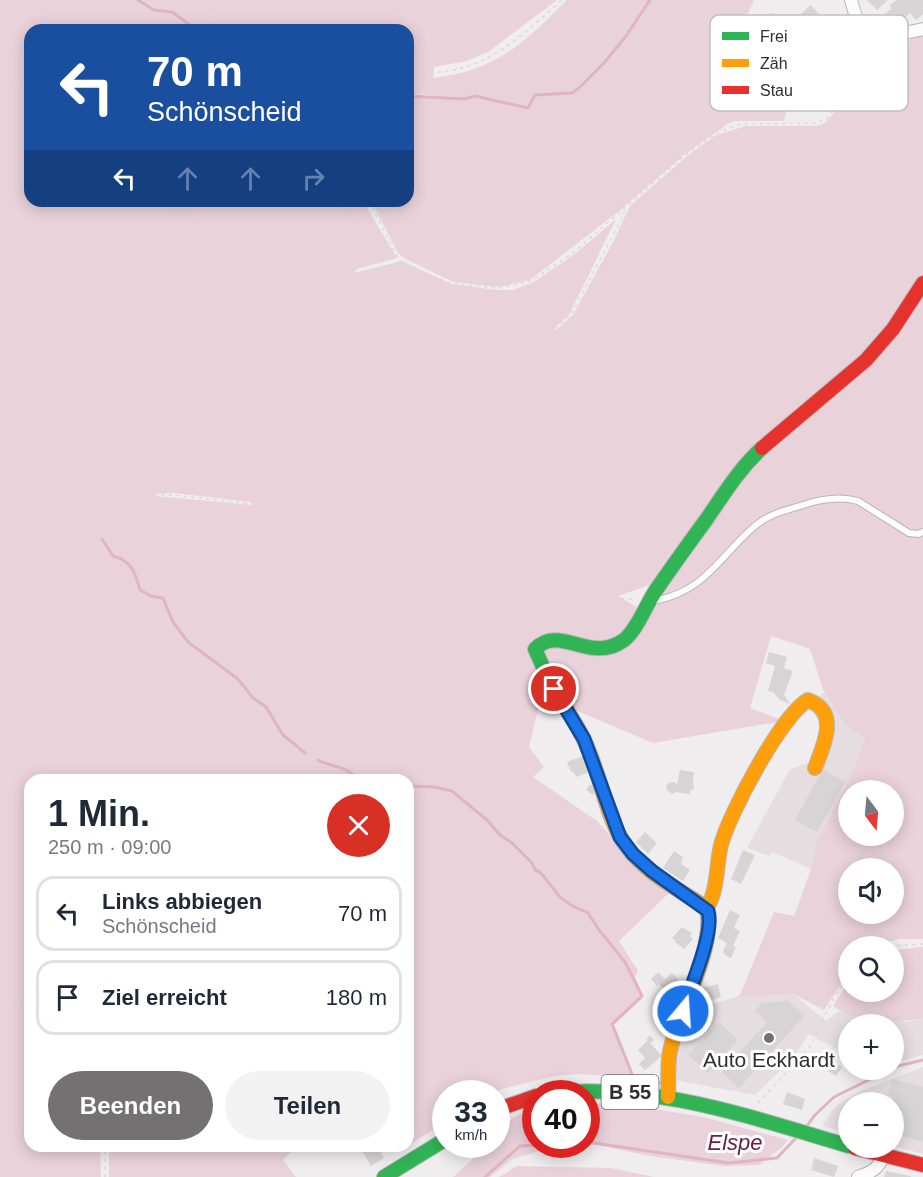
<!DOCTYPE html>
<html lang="de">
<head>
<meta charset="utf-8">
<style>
  :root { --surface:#fff; --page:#f2f2f3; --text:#1f2937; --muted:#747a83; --line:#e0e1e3; --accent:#737172 }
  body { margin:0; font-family:Helvetica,sans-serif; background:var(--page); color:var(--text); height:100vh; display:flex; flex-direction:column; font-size:22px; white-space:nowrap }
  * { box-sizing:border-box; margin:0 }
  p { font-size:20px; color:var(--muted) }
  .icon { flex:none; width:33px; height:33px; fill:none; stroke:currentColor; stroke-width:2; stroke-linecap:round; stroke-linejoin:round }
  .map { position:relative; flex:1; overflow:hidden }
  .details { position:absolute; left:24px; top:774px; width:390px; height:378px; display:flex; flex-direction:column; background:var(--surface); border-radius:18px; box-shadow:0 3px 15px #0003 }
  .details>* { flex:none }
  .hud { position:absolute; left:24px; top:24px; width:390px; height:183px; border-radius:18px; box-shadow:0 3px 15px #0003; background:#1a4fa0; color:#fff; overflow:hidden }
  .needle { width:39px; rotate:164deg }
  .controls { position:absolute; left:838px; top:780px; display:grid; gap:12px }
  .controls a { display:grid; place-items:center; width:66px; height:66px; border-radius:50%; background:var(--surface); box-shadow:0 3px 15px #0003; font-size:30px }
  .speed { position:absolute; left:432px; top:1080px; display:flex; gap:12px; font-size:30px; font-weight:700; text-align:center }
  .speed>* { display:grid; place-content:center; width:78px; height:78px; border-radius:50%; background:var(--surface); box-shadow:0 3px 15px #0003; line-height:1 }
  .speed small { font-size:15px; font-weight:400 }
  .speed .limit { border:9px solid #d22; background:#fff; color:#111 }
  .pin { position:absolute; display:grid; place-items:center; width:51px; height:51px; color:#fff; margin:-26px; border:3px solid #fff; border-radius:50%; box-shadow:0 2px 6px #0007 }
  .me { position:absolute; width:66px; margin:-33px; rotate:18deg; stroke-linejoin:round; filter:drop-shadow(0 0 4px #0008) }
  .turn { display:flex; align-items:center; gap:21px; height:126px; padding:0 24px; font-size:27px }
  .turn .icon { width:78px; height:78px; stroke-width:2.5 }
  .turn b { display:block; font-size:42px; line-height:51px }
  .lanes { display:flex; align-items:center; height:57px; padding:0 24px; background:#0003; justify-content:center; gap:30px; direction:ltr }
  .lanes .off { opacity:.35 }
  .round { display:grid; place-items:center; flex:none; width:63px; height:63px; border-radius:32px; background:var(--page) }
  .summary { display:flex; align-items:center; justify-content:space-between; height:102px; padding:0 24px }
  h1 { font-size:36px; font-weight:800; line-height:45px }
  .cta { display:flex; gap:12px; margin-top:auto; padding:12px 24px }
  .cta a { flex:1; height:69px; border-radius:36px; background:var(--accent); color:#fff; font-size:24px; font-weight:800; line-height:69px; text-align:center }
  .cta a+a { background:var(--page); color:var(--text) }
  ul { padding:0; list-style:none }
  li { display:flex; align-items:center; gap:18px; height:75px; margin:0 12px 9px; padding:0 12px; border:3px solid var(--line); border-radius:18px }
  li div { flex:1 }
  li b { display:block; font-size:22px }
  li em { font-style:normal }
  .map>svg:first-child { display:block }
</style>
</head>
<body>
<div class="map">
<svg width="923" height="1177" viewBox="0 0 923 1177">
  <rect width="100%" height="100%" fill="#f0edee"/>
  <path fill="#e5dddf" d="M824,692L846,726L865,738L851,776L817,840L811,869L772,852L769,856L747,848L790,769L809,763L822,724L819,697Z
    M793,994L826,1021L839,1011L907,1022L923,1018V1055L894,1063V1024H849V1056L809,1034L794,1057L755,1095L674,1080V1049L687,1011L734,998Z
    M923,1067V1154L894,1146V1102H849V1133L822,1126L835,1107L858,1092Z"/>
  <path fill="#ead2da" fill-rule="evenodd" d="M0,0H557L488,52L467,61L434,67L433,78C496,71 524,43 567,0H754L743,24L752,35L739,66L792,83L784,121H732L684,155L619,211L530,280L498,287L453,282L404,258L398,253L371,201H408V97L429,98L428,95L408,94V30H30V201H363L397,258L357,269L354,273L402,261L451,284L496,290H513L532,283L575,254L616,219L569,315L554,328L556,330L573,315L612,244L630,206L687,156L716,135L746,126H816L825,123L832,115L847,93L876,39L923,31V277L899,315L854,367L790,417L738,467L707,507L653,584L618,596L635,606L646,618L657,606L656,596L746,473L799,424L863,369L906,319L923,291V939H899L875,946H849V972L824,1010L793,994L734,998L740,995L774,912L794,916L811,869L817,840L851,776L865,738L846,726L824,692L810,649L771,636L750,708L784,721L653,743L575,710L552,680L544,685L529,747L544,767L533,777L597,821L618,844L671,891L619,941L638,971L635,977L643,998L614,1025L635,1078L579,1074L555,1076L502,1089L494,1093L446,1094L445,1122L408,1146V780H30V1146H100L101,1177H0ZM173,493L251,502L252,505L156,496L155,494ZM849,790H894V836H849ZM849,868H894V914H849Z
    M923,947V1018C897,1024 855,1022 833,1006L849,981V992H894V950Z
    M586,1103L636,1106L703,1117L788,1140L781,1148L759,1165L724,1166L650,1156L587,1143Z
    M535,1106L536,1144L576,1145L545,1149L513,1159L490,1177H453L488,1145L496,1144C497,1123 519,1115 535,1106Z
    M109,1146H297L283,1160L296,1177H109Z
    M517,1166L611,1168L654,1177H499Z"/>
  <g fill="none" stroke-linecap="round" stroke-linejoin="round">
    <path stroke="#e1b4c3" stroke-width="3" d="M138,0L154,10L172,12L194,28L209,25L217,30
      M408,96L464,99L475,96L528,108L535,95L572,93L579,88L604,63L626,36L650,0
      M102,539L113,556C132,561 135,572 140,590L151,596L163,598L173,622L188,642L238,679L253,698L266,707L283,735L305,753
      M318,760C331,767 348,766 358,780
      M408,786L435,787L452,791L487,820L500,835L512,843L532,863L535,870L540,872L560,897L571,905L588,913L599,930L625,962L642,996L612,1024L634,1079L662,1083
      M894,1067L923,1060
      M807,1126L814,1116L834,1097L889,1070
      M586,1143H594L729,1163L777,1158L796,1138
      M485,1177L520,1146L553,1144"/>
  </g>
  <path fill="#d7d4d5" d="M867,0H888L877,10Z
    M896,0H923V14L916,20L910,13L901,21L894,13L889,18L885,14L892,8L889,6Z
    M811,5L831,28L808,48L795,34L802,28L794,20Z
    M770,13L792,18L790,26L768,22Z
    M769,652L787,657L784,668L793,671L784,695L790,704L780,700L773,692L768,691L775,666L766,663Z
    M583,756L591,771L577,777L573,772H571L567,762Z
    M823,769L845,782L817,832L795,820Z
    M680,770L694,772L693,781L694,790L691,789L690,794L676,792L672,794L667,790L666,786L669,783L674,782L677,785Z
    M590,784L597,789L593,795L586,790Z
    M645,832L657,843L648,854L636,842Z
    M743,850L755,855L741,884L731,879Z
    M674,851L683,857L681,864L690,870L683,881L663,868Z
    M730,910L740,915L734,928L740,931L733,946L736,947L731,958L725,955L723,951L727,943L718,938Z
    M682,927L692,933L690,936L693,939L684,949L675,942L676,941L672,938Z
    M658,972L665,979L672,973L681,983L668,995L659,984L657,986L651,979Z
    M718,984L721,997L707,1001L703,988Z
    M788,1001L804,1016L739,1088L722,1072L767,1022L755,1011L762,1003Z
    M719,1022L738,1040L708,1073L688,1055Z
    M650,1035L654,1040L650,1043L662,1056L645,1070L639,1064L645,1058L638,1050L648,1040L646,1039Z
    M822,1055L842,1067L836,1076L817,1064Z
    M892,1079L923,1087V1142L894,1134V1102H866L869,1094L892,1100L893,1097L888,1095Z
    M787,1092L805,1099L802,1110L783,1104Z
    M359,1146H377L384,1158L371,1166Z
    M814,1158L838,1166L834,1177L811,1170Z
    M886,1171L911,1176V1177H884Z"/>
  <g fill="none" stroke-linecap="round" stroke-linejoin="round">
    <defs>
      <path id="lane" d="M654,601C707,591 720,555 756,525C769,514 787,510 803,505C821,499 839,496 858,501L909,533L918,534L923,532"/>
      <path id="street" d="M851,0C854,10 857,25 865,31C877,41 909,32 923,29
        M858,1177C872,1172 878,1169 884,1155"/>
      <path id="fast" d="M551,685L535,649C560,623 590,665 624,640C637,630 646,605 656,590C672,567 689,543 706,520C724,494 739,469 762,448
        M545,1094C649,1081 750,1117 849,1146
        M384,1177L446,1139"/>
      <path id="slow" d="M551,685C564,706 579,726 588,749C602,780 606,819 627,847C646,874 680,890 707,908C715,954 680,1006 670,1051C667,1066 669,1082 668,1097
        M707,908C718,890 716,866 721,845C729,814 781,716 808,700C840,712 824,744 815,768"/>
      <path id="jam" d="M762,448L866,360L893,329L923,283
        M496,1110L536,1096
        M855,1148L923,1165"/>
    </defs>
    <use href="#lane" stroke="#b8b7b7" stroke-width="8"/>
    <use href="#street" stroke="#b8b7b7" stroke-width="14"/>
    <use href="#fast" stroke="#b8b7b7" stroke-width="16"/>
    <use href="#slow" stroke="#b8b7b7" stroke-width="16"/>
    <use href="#jam" stroke="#b8b7b7" stroke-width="16"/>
    <path stroke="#d8d8d8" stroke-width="1.5" stroke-dasharray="3 4.5" stroke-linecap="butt" d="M193,0L261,30
      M408,30L436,9L444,0
      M0,45L30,59
      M408,75C430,73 456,72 477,63C509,49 536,23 562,0
      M0,81L30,83
      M723,91L732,126
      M333,201L360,227L398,257L400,262L452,284L498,288L531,281L573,253L684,156L715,134L735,126L747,124L815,123L827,119L845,92L870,44
      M369,201L397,256
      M168,211C176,213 184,214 191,217C217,229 256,279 273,303
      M0,414L42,394L141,376L186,360L273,304L317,283L399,263
      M0,583L23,546L79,509L108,499L138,495H173L246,503L261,499L322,466L404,430L473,395L571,315L621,220L626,208
      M408,650L426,635L494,607L537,600L632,599
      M308,780C309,764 311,750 317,735C334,698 399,648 439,641C467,635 493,641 521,647
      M890,946L923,944
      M0,1012L23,1002L30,997
      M758,1103L809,1048L834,997L849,976
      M105,1177V1146"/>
    <use href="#lane" stroke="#fdfcfc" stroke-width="6"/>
    <use href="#street" stroke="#fdfcfc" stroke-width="12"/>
    <use href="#fast" stroke="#30b455" stroke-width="14"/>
    <use href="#slow" stroke="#ff9f0a" stroke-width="14"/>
    <use href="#jam" stroke="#e5322d" stroke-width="14"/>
  </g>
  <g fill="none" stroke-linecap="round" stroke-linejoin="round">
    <defs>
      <path id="route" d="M554,689L584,739L620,837L633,854L652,871L708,911C715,932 690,988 683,1011"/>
    </defs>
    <use href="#route" stroke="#114b97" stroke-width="15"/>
    <use href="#route" stroke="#1a73e8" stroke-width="10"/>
  </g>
  <circle fill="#737172" stroke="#fff" stroke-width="2" cx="769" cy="1038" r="6"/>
  <g text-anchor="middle" stroke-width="6" stroke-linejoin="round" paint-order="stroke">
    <rect fill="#fff" stroke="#6e6d6d" stroke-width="1.5" x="601.5" y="1075" width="57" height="34" rx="4.5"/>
    <g font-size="20" font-weight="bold" fill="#302e2f">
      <text x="630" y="1099">B 55</text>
    </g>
    <g font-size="21" fill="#302e2f" stroke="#fff">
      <text x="769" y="1067">Auto Eckhardt</text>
    </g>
    <g font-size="22" font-style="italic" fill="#69203e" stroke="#fff">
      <text x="735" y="1150">Elspe</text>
    </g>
  </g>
  <rect x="710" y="15" width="198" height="96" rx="9" fill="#fff" stroke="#c1c0c1" stroke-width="1.5"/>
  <rect x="722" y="32" width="27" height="8" fill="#30b455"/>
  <rect x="722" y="59" width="27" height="8" fill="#ff9f0a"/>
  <rect x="722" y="86" width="27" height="8" fill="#e5322d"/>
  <g font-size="16" fill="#302e2f">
    <text x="760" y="42">Frei</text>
    <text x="760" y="69">Zäh</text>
    <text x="760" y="96">Stau</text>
  </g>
</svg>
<div class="controls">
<a><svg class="needle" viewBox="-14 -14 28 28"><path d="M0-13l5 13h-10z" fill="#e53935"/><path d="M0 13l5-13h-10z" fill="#747a83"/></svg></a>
<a><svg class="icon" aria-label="sound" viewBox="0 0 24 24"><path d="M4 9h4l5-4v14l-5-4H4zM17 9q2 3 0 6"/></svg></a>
<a><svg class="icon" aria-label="search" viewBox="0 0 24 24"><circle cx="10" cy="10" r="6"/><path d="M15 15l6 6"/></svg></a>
<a>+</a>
<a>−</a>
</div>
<div class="speed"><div>33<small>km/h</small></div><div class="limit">40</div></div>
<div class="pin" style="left:554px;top:689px;background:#d93025"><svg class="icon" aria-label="arrive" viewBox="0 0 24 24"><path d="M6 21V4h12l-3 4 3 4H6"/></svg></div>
<svg class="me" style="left:683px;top:1011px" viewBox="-20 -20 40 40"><circle r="17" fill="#1a73e8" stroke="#fff" stroke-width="3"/><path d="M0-11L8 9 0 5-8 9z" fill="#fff"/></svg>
<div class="hud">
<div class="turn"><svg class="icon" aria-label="left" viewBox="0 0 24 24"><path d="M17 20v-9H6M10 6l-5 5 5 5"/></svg><div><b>70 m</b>Schönscheid</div></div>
<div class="lanes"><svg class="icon" aria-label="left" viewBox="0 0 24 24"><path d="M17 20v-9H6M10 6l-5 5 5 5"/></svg><svg class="icon off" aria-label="ahead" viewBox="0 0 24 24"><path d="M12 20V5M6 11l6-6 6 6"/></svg><svg class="icon off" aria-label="ahead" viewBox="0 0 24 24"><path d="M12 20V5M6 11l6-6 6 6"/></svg><svg class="icon off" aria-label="right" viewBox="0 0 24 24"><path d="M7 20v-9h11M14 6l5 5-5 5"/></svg></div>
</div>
<section class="details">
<div class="summary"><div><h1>1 Min.</h1><p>250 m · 09:00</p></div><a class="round" style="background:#d93025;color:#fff"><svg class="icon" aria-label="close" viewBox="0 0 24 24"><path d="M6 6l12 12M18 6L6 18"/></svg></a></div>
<ul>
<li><svg class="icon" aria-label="left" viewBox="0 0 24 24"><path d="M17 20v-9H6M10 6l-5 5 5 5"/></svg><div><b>Links abbiegen</b><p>Schönscheid</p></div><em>70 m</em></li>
<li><svg class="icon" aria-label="arrive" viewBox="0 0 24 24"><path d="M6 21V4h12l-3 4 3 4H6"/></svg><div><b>Ziel erreicht</b></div><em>180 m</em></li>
</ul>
<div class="cta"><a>Beenden</a><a>Teilen</a></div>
</section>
</div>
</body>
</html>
